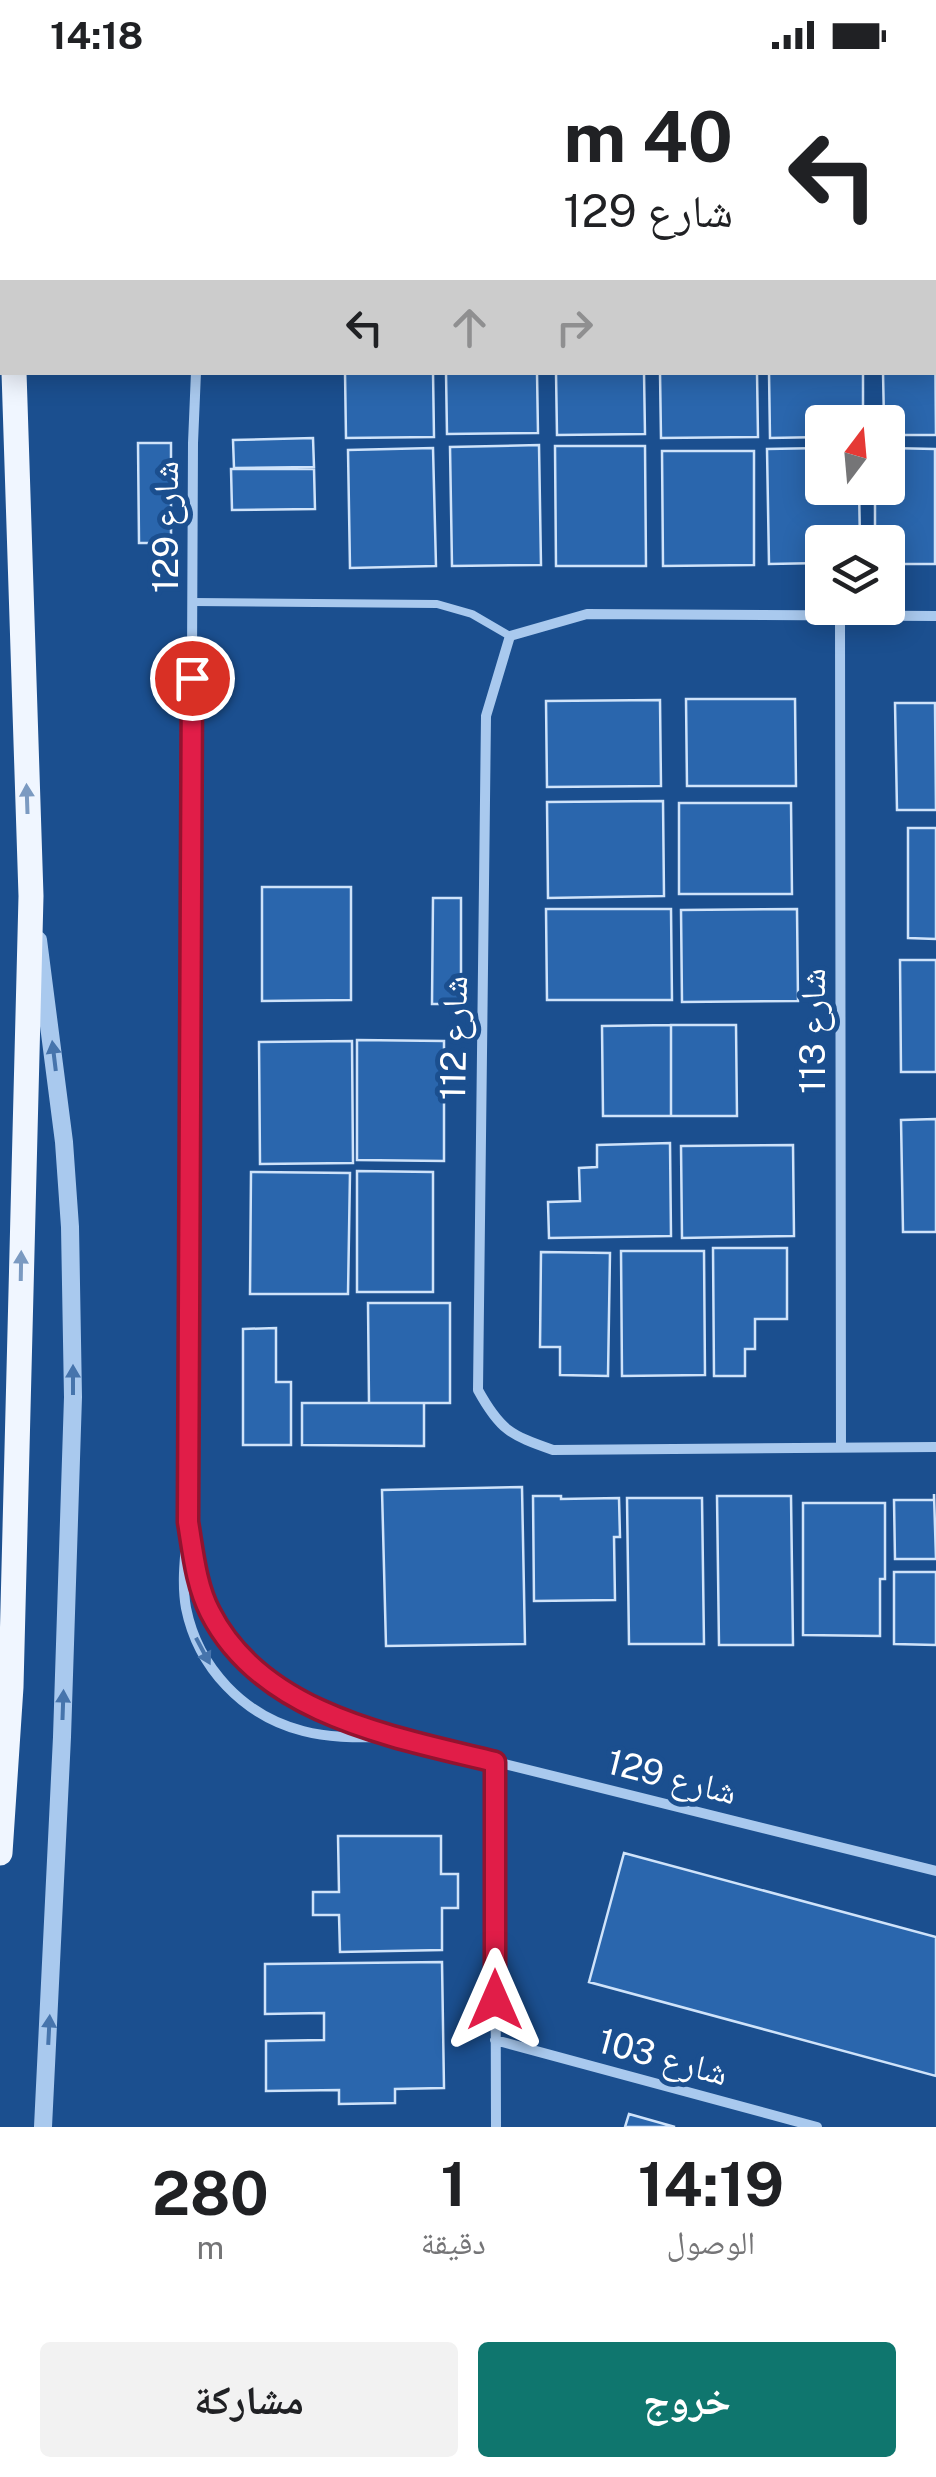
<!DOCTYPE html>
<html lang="ar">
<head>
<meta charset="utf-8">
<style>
  :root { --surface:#fff; --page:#f2f2f2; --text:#202124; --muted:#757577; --accent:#0f766e }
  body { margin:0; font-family:"Public Sans","Noto Naskh Arabic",sans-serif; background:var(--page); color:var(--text); direction:rtl; height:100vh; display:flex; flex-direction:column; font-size:38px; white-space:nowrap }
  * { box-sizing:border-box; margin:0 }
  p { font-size:32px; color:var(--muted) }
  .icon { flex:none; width:55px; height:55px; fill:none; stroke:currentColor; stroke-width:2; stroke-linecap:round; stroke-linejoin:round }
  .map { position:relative; height:2057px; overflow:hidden; direction:ltr }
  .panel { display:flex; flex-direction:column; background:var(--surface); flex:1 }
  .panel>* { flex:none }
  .guide { position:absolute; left:0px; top:0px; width:938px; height:305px; box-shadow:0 5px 25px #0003; direction:rtl; background:#fff; color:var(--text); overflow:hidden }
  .needle { width:65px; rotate:16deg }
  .buttons { position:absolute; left:805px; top:335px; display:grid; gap:20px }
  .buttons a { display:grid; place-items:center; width:100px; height:100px; border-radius:10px; background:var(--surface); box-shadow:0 5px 25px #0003; font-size:50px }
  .pin { position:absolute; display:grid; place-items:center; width:85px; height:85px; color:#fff; margin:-42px; border:5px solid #fff; border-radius:50%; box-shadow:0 2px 10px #0007 }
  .me { position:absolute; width:110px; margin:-55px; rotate:0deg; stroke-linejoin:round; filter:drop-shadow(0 0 8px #0008) }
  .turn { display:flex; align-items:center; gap:35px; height:210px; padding:0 40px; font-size:45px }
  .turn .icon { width:130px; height:130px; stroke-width:2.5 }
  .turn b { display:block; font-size:70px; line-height:85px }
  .lanes { display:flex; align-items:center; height:95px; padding:0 40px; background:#0003; justify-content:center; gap:50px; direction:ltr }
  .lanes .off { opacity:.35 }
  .eta { display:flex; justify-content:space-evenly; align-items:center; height:170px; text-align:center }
  .eta b { font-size:60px; font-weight:700; line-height:70px }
  .primary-button { display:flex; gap:20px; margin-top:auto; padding:20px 40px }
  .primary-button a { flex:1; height:115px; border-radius:10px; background:var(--accent); color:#fff; font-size:40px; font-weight:700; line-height:115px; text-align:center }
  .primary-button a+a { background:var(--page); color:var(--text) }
  .status { display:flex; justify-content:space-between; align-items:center; height:70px; padding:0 50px; background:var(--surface); direction:ltr }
  .status svg { height:28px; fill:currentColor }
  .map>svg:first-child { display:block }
</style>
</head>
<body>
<div class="status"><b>14:18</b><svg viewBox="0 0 49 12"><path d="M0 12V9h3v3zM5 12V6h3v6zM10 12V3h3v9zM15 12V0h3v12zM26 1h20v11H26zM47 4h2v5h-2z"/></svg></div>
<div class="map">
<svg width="936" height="2057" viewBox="0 0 936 2057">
  <rect width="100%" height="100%" fill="#1b4f8f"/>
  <path fill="#2a66ad" stroke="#cfe3fa" stroke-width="2.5" d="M327,0H498L326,2Z
    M770,0H859L865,2H769Z
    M935,257L936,365H888V352H884L883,302H935Z
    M345,302H433L434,367L346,368Z
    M446,302H537L538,363L447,364Z
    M556,302H644L645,364L557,365Z
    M660,302H757L758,367L661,368Z
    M769,302H863V352H822V367L770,368Z
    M313,368L314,397L234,398L233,370Z
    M138,373H171V473H139Z
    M539,375L541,495L452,496L450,377Z
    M555,376H645L646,496H556Z
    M433,378L436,496L350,498L348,380Z
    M822,378V418H859L860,472H822V493L769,494L767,379Z
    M888,378L935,379V494H888V472H875V418H888Z
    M662,381H754V495L663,496Z
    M231,399H314L315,439L232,440Z
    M686,629H795L796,716H687Z
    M660,630L661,716L547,717L546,631Z
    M895,633H935L936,740H897Z
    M663,731L664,826L548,828L547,732Z
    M679,733H791L792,824H679Z
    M908,758H936V869L908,868Z
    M262,817H351V930L262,931Z
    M433,828H461V934H432Z
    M546,839H671L672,930H547Z
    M797,839L798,931L682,932L681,840Z
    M900,890H936V1002H901Z
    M671,955H736L737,1046H671Z
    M671,955V1046H603L602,956Z
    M357,970L444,971V1091L357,1090Z
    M352,971L353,1093L260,1094L259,972Z
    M936,1049V1162H903L901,1050Z
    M670,1073L671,1166L549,1168L548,1132L580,1131L579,1098L597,1097V1075Z
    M793,1075L794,1166L682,1168L681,1076Z
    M357,1101L433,1102V1222H357Z
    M251,1102L350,1103L348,1224H250Z
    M713,1178H787V1249H755V1279H745V1306H714Z
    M621,1181H704L705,1305L622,1306Z
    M541,1182L610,1183L608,1306L560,1305V1277H540Z
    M368,1233H450V1333H369Z
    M276,1258V1312H291V1375H243V1259Z
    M302,1333H424V1376L302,1375Z
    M522,1417L525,1574L386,1576L382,1420Z
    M934,1424L936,1489H895L894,1430H934Z
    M533,1426H561V1429L619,1428L620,1467H614L615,1530L534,1531Z
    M717,1426H791L793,1575H719Z
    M627,1428H702L704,1574H629Z
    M803,1433H885V1509H880V1566L803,1565Z
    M894,1502H936V1575L894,1574Z
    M338,1766H441V1804H458V1838H442V1880L340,1882L339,1845H313V1822H339Z
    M624,1783L936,1867V2006L589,1912Z
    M442,1892L444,2018L395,2019V2033L339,2034V2020L266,2021V1971L324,1970V1943L265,1944V1894Z
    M629,2044L675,2057H625Z"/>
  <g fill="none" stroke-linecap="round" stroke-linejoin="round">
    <path stroke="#a9c9ee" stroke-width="8" d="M193,532L437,534L472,544L510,566"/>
    <path stroke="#a9c9ee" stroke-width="10" d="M234,2V0
      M539,2L540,0
      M917,2L918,0
      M935,193H936
      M196,302L193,373L188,1452C186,1480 181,1510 186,1538C198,1598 244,1646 303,1661C333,1669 365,1667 396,1667
      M840,544L841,1377
      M936,546L587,544L510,566L486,646L478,1320C500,1360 510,1365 553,1380L936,1377
      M191,1468C195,1491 198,1514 206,1535C236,1615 325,1640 396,1667L936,1801
      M495,1692L496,2057
      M495,1970L817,2057"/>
    <path stroke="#a9c9ee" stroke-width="18" d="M38,870L64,1072L70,1157L73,1327L62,1667L43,2057"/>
    <path stroke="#f0f6ff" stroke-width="25" d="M4,0V2
      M0,1783L11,1617L31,826L14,302"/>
  </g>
  <defs><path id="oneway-solid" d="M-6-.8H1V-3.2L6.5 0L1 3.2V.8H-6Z" transform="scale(2.5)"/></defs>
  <g fill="#7b9ac1">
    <use href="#oneway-solid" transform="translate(27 729) rotate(-92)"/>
    <use href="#oneway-solid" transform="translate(21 1196) rotate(-89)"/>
  </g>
  <g fill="#4674ac">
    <use href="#oneway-solid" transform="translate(54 986) rotate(-97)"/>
    <use href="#oneway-solid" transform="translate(73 1310) rotate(-90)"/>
    <use href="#oneway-solid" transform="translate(203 1581) rotate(62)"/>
    <use href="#oneway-solid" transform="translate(63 1635) rotate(-88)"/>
    <use href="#oneway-solid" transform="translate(49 1960) rotate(-87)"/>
  </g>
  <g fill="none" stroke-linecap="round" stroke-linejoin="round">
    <defs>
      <path id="route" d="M192,608L188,1452C193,1482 196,1515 210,1542C262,1645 394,1667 495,1692V1930"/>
    </defs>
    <use href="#route" stroke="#92132f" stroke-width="25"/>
    <use href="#route" stroke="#e11d48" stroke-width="18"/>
  </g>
  <g text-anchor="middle" stroke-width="10" stroke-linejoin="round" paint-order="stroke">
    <g font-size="35" fill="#fff" stroke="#1b4f8f">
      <text transform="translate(166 457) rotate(-90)" y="12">شارع 129</text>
      <text transform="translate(813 961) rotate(-90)" y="12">شارع 113</text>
      <text transform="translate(454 968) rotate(-89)" y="12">شارع 112</text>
      <text transform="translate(672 1707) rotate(14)" y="12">شارع 129</text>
      <text transform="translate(663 1987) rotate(15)" y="12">شارع 103</text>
    </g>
  </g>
</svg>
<div class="buttons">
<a><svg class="needle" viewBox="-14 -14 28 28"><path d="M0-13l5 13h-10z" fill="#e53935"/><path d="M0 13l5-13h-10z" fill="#757577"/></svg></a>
<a><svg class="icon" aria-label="layers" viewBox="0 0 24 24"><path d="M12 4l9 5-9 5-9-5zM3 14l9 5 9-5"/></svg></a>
</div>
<div class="pin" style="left:192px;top:608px;background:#d93025"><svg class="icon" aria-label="arrive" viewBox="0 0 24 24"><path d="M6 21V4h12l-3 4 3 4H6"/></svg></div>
<svg class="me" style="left:495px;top:1930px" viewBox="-20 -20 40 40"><path d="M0-17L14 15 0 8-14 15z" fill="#e11d48" stroke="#fff" stroke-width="4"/></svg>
<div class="guide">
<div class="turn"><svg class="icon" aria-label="left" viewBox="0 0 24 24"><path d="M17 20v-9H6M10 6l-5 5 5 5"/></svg><div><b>40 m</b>شارع 129</div></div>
<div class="lanes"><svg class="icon" aria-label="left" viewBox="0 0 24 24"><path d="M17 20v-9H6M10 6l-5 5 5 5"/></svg><svg class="icon off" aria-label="ahead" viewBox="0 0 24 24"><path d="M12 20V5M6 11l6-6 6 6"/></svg><svg class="icon off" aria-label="right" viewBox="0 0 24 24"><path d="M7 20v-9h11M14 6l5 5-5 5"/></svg></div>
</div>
</div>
<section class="panel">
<div class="eta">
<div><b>14:19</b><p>الوصول</p></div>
<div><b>1</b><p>دقيقة</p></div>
<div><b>280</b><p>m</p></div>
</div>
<div class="primary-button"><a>خروج</a><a>مشاركة</a></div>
</section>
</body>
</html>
